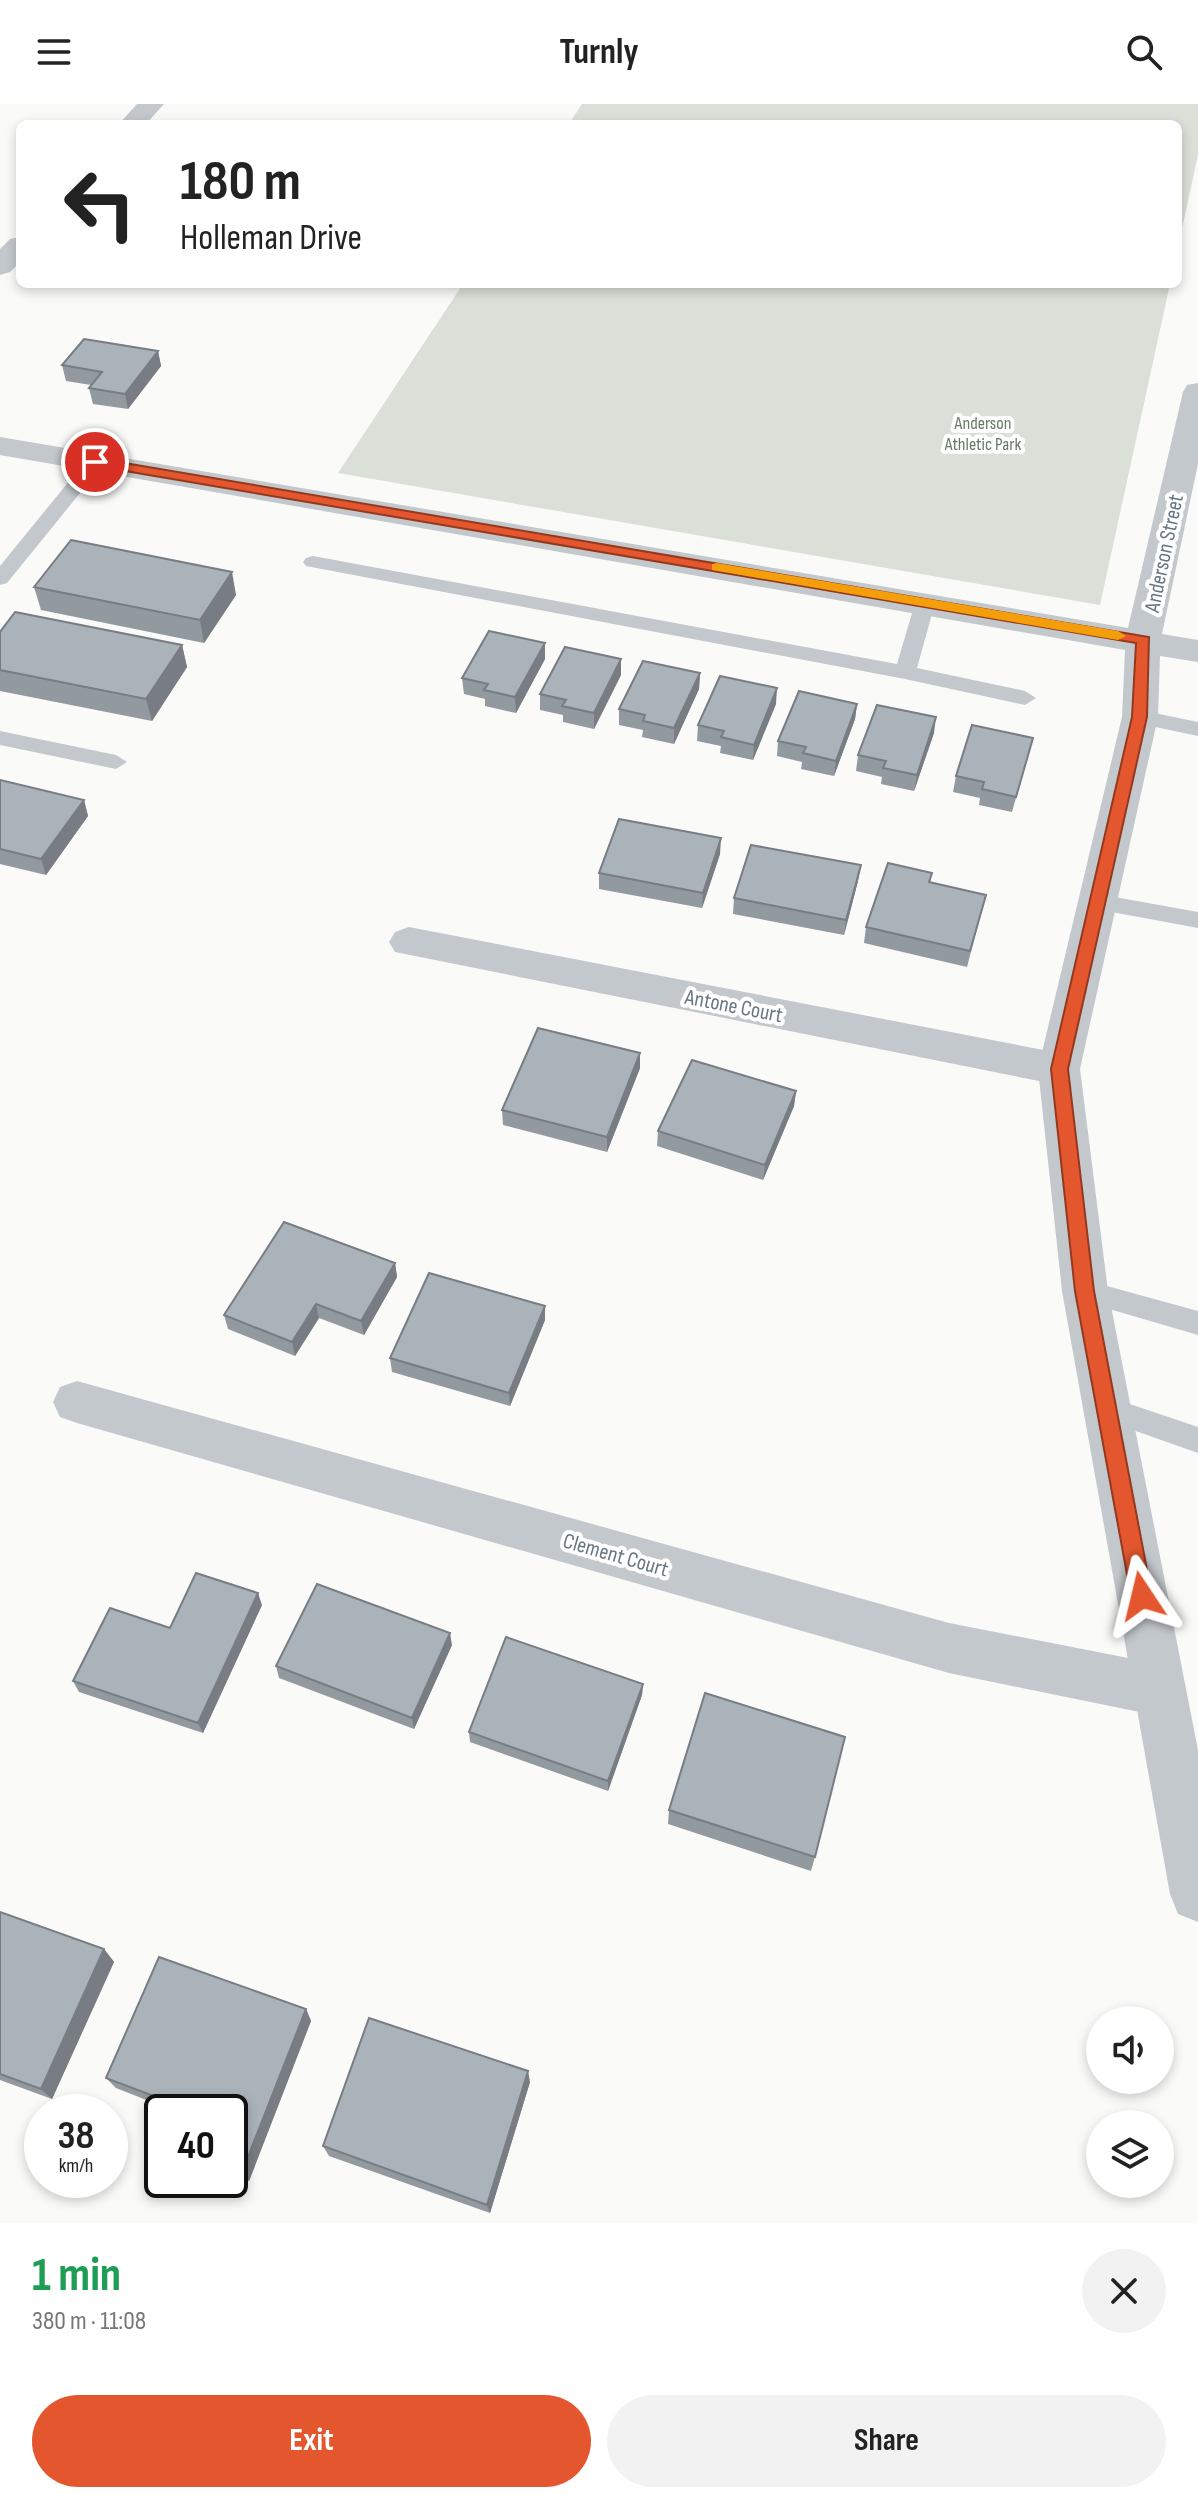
<!DOCTYPE html>
<html lang="en">
<head>
<meta charset="utf-8">
<style>
  :root { --surface:#fff; --page:#f2f2f2; --text:#222; --muted:#767676; --accent:#e4572e }
  body { margin:0; font-family:"Sofia Sans Condensed",sans-serif; background:var(--page); color:var(--text); height:100vh; display:flex; flex-direction:column; font-size:30px; white-space:nowrap }
  * { box-sizing:border-box; margin:0 }
  p { font-size:26px; color:var(--muted) }
  .icon { flex:none; width:44px; height:44px; fill:none; stroke:currentColor; stroke-width:2; stroke-linecap:round; stroke-linejoin:round }
  .map { position:relative; height:2119px; overflow:hidden }
  .drawer { display:flex; flex-direction:column; background:var(--surface); flex:1 }
  .drawer>* { flex:none }
  .guide { position:absolute; left:16px; top:16px; width:1166px; height:168px; border-radius:12px; box-shadow:0 4px 12px #0003; background:#fff; color:var(--text); overflow:hidden }
  .tools { position:absolute; left:1086px; top:1902px; display:grid; gap:16px }
  .tools a { display:grid; place-items:center; width:88px; height:88px; border-radius:50%; background:var(--surface); box-shadow:0 4px 12px #0003; font-size:40px }
  .speed { position:absolute; left:24px; top:1990px; display:flex; gap:16px; font-size:40px; font-weight:700; text-align:center }
  .speed>* { display:grid; place-content:center; width:104px; height:104px; border-radius:50%; background:var(--surface); box-shadow:0 4px 12px #0003; line-height:1 }
  .speed small { font-size:20px; font-weight:400 }
  .speed .limit { border:4px solid #111; border-radius:12px; background:#fff; color:#111 }
  .pin { position:absolute; display:grid; place-items:center; width:68px; height:68px; color:#fff; margin:-34px; border:4px solid #fff; border-radius:50%; box-shadow:0 2px 8px #0007 }
  .me { position:absolute; width:88px; margin:-44px; rotate:350deg; stroke-linejoin:round; filter:drop-shadow(0 0 6px #0008) }
  .turn { display:flex; align-items:center; gap:28px; height:168px; padding:0 32px; font-size:36px }
  .turn .icon { width:104px; height:104px; stroke-width:2.5 }
  .turn b { display:block; font-size:56px; line-height:68px }
  .round { display:grid; place-items:center; flex:none; width:84px; height:84px; border-radius:42px; background:var(--page) }
  .overview { display:flex; align-items:center; justify-content:space-between; height:136px; padding:0 32px }
  h1 { font-size:48px; font-weight:700; line-height:60px; color:#1e9e55 }
  .primary-button { display:flex; gap:16px; margin-top:auto; padding:16px 32px }
  .primary-button a { flex:1; height:92px; border-radius:48px; background:var(--accent); color:#fff; font-size:32px; font-weight:700; line-height:92px; text-align:center }
  .primary-button a+a { background:var(--page); color:var(--text) }
  header { display:flex; justify-content:space-between; align-items:center; height:104px; padding:0 32px; background:var(--surface); font-size:36px; font-weight:700 }
  .map>svg:first-child { display:block }
</style>
</head>
<body>
<header><svg class="icon" aria-label="menu" viewBox="0 0 24 24"><path d="M4 6h16M4 12h16M4 18h16"/></svg>Turnly<svg class="icon" aria-label="search" viewBox="0 0 24 24"><circle cx="10" cy="10" r="6"/><path d="M15 15l6 6"/></svg></header>
<div class="map">
<svg width="1198" height="2119" viewBox="0 0 1198 2119">
  <rect width="100%" height="100%" fill="#fafaf8"/>
  <path fill="#dadfd7" d="M582,0H1198V51L1178,143V20H569Z
    M463,180H1170L1100,501L338,369Z"/>
  <g fill="none" stroke-linecap="round" stroke-linejoin="round">
    <path fill="#c3c8cc" fill-rule="evenodd" d="M95,352L104,358L102,362L7,479L0,481V462L88,354Z
      M313,452L897,560L915,499L925,493L935,499L917,564L1025,587L1036,594L1025,601L905,575L306,462L303,458L306,454Z
      M1140,606L1198,618V632L1132,618L1129,613L1132,608Z
      M0,627L116,651L127,658L116,665L0,641Z
      M1098,790L1198,808V824L1090,804L1086,798L1090,792Z
      M1085,1176L1198,1207V1231L1075,1195L1071,1187L1075,1179Z
      M1106,1292L1198,1323V1349L1096,1313L1092,1304L1096,1295Z"/>
    <path fill="#c3c8cc" fill-rule="evenodd" d="M137,0H164L146,20H119Z
      M20,133V158L10,168L0,171V145L10,135Z
      M409,823L1059,949L1074,953L1080,965L1074,977L1059,981L395,848L389,838L395,828Z
      M77,1277L949,1519L1159,1560L1178,1568L1186,1586L1178,1604L1159,1612L949,1569L77,1319L60,1313L53,1298L60,1283Z"/>
    <path fill="#c3c8cc" fill-rule="evenodd" d="M1198,279V360L1162,530L1198,536V558L1160,552L1158,613L1080,965L1108,1187L1198,1646V1818L1178,1810L1170,1790L1062,1187L1038,965L1122,613L1125,546L0,351V333L1128,524L1183,288L1187,281Z"/>
  </g>
  <path fill="#929a9f" d="M158,247L161,262L128,305L93,300L89,284L91,281L66,277L62,261Z
    M34,483L236,491L204,539L41,506Z
    M0,528L182,541L187,563L152,617L0,587Z
    M545,555L516,609L485,602V595L464,590L462,574Z
    M700,569L699,585L674,640L642,633L643,626L619,621V605Z
    M621,571L594,625L563,618V611L540,606V590Z
    M776,600L753,656L720,649L721,642L697,637L698,621Z
    M857,600L855,615L834,672L801,665L802,658L777,652L778,637Z
    M934,629L914,687L881,680L882,673L856,667L858,651Z
    M1033,634L1012,708L979,701L980,694L953,688L956,672Z
    M0,676L84,696L88,712L46,771L0,760Z
    M720,750L702,804L599,785V769Z
    M932,769L930,779L986,791L967,863L864,839L866,823Z
    M858,777L844,831L733,810L734,794Z
    M640,964L607,1048L503,1021L502,1006Z
    M796,987L794,1002L763,1076L657,1042L658,1027Z
    M395,1159L397,1173L364,1231L319,1214L295,1252L228,1225L224,1211Z
    M545,1216L510,1302L392,1268L390,1254Z
    M262,1501L203,1629L79,1588L73,1577L170,1524Z
    M452,1541L414,1625L279,1574L276,1562Z
    M643,1580L642,1591L608,1687L470,1638L469,1628Z
    M669,1706L815,1753L811,1767L668,1720Z
    M0,1808L104,1845L114,1858L52,1995L0,1976Z
    M306,1905L311,1917L249,2077L230,2070V2008H177L116,1984L106,1974Z
    M530,1978L490,2109L329,2052L323,2042Z"/>
  <path fill="#777d82" d="M158,247L161,262L128,305L125,290Z
    M232,468L236,491L204,539L200,516Z
    M545,539V555L516,609L515,593Z
    M182,541L187,563L152,617L146,595Z
    M621,555V571L594,625V609Z
    M700,569L699,585L674,640V624Z
    M777,584L776,600L753,656L754,641Z
    M857,600L855,615L834,672L836,657Z
    M936,613L934,629L914,687L917,671Z
    M84,696L88,712L46,771L41,755Z
    M721,734L720,750L702,804L703,789Z
    M861,761L858,777L844,831L846,816Z
    M640,949V964L607,1048V1033Z
    M796,987L794,1002L763,1076L765,1061Z
    M395,1159L397,1173L364,1231L361,1217Z
    M316,1200L319,1214L295,1252L292,1238Z
    M545,1202V1216L510,1302L509,1289Z
    M258,1489L262,1501L203,1629L198,1619Z
    M450,1529L452,1541L414,1625L412,1614Z
    M643,1580L642,1591L608,1687V1677Z
    M104,1845L114,1858L52,1995L41,1985Z
    M306,1905L311,1917L249,2077L242,2068Z
    M528,1967L530,1978L490,2109L487,2101Z"/>
  <path fill="#aab3b9" stroke="#777d82" stroke-width="2" d="M84,235L158,247L125,290L89,284L102,268L62,261Z
    M71,436L232,468L200,516L34,483Z
    M15,508L182,541L146,595L0,566V528Z
    M489,527L545,539L515,593L484,586L488,580L462,574Z
    M565,543L621,555L594,609L562,602L566,596L540,590Z
    M643,557L700,569L674,624L643,617L645,611L619,605Z
    M720,572L777,584L754,641L721,633L724,627L698,621Z
    M799,587L857,600L836,657L803,649L806,643L778,637Z
    M877,601L936,613L917,671L883,664L886,657L858,651Z
    M972,621L1033,634L1016,693L982,685L984,678L956,672Z
    M0,676L84,696L41,755L0,745Z
    M619,715L721,734L703,789L599,769Z
    M751,741L861,761L846,816L734,794Z
    M888,759L932,769L929,778L986,791L970,847L866,823Z
    M538,924L640,949L607,1033L502,1006Z
    M692,956L796,987L765,1061L658,1027Z
    M284,1118L395,1159L361,1217L316,1200L292,1238L224,1211Z
    M429,1169L545,1202L509,1289L390,1254Z
    M196,1469L258,1489L198,1619L73,1577L110,1504L170,1524Z
    M317,1480L450,1529L412,1614L276,1562Z
    M506,1533L643,1580L608,1677L469,1628Z
    M705,1589L845,1633L815,1753L669,1706Z
    M0,1808L104,1845L41,1985L0,1970Z
    M159,1853L306,1905L242,2068L230,2064V2008H187L188,2005L106,1974Z
    M369,1914L528,1967L487,2101L323,2042Z"/>
  <path fill="#e4572e" stroke="#94391e" stroke-width="2" d="M95,354L1149,533L1147,613L1068,965L1094,1187L1152,1492L1149,1499L1142,1502L1134,1499L1131,1492L1075,1187L1051,965L1132,613L1136,539L90,361L88,358Z"/>
  <path fill="#f59e0b" d="M717,459L1118,527L1126,532L1118,536L712,466V460Z"/>
  <g text-anchor="middle" stroke-width="8" stroke-linejoin="round" paint-order="stroke">
    <g font-size="18" fill="#687a64" stroke="#fff">
      <text x="983" y="325">Anderson<tspan x="983" dy="21">Athletic Park</tspan></text>
    </g>
    <g font-size="22" fill="#657683" stroke="#fff">
      <text transform="translate(1163 449) rotate(-78)" y="8">Anderson Street</text>
      <text transform="translate(734 901) rotate(11)" y="8">Antone Court</text>
      <text transform="translate(616 1450) rotate(16)" y="8">Clement Court</text>
    </g>
  </g>
</svg>
<div class="tools">
<a><svg class="icon" aria-label="sound" viewBox="0 0 24 24"><path d="M4 9h4l5-4v14l-5-4H4zM17 9q2 3 0 6"/></svg></a>
<a><svg class="icon" aria-label="layers" viewBox="0 0 24 24"><path d="M12 4l9 5-9 5-9-5zM3 14l9 5 9-5"/></svg></a>
</div>
<div class="speed"><div>38<small>km/h</small></div><div class="limit">40</div></div>
<div class="pin" style="left:95px;top:358px;background:#d93025"><svg class="icon" aria-label="arrive" viewBox="0 0 24 24"><path d="M6 21V4h12l-3 4 3 4H6"/></svg></div>
<svg class="me" style="left:1142px;top:1492px" viewBox="-20 -20 40 40"><path d="M0-17L14 15 0 8-14 15z" fill="#e4572e" stroke="#fff" stroke-width="4"/></svg>
<div class="guide">
<div class="turn"><svg class="icon" aria-label="left" viewBox="0 0 24 24"><path d="M17 20v-9H6M10 6l-5 5 5 5"/></svg><div><b>180 m</b>Holleman Drive</div></div>
</div>
</div>
<section class="drawer">
<div class="overview"><div><h1>1 min</h1><p>380 m · 11:08</p></div><a class="round"><svg class="icon" aria-label="close" viewBox="0 0 24 24"><path d="M6 6l12 12M18 6L6 18"/></svg></a></div>
<div class="primary-button"><a>Exit</a><a>Share</a></div>
</section>
</body>
</html>
